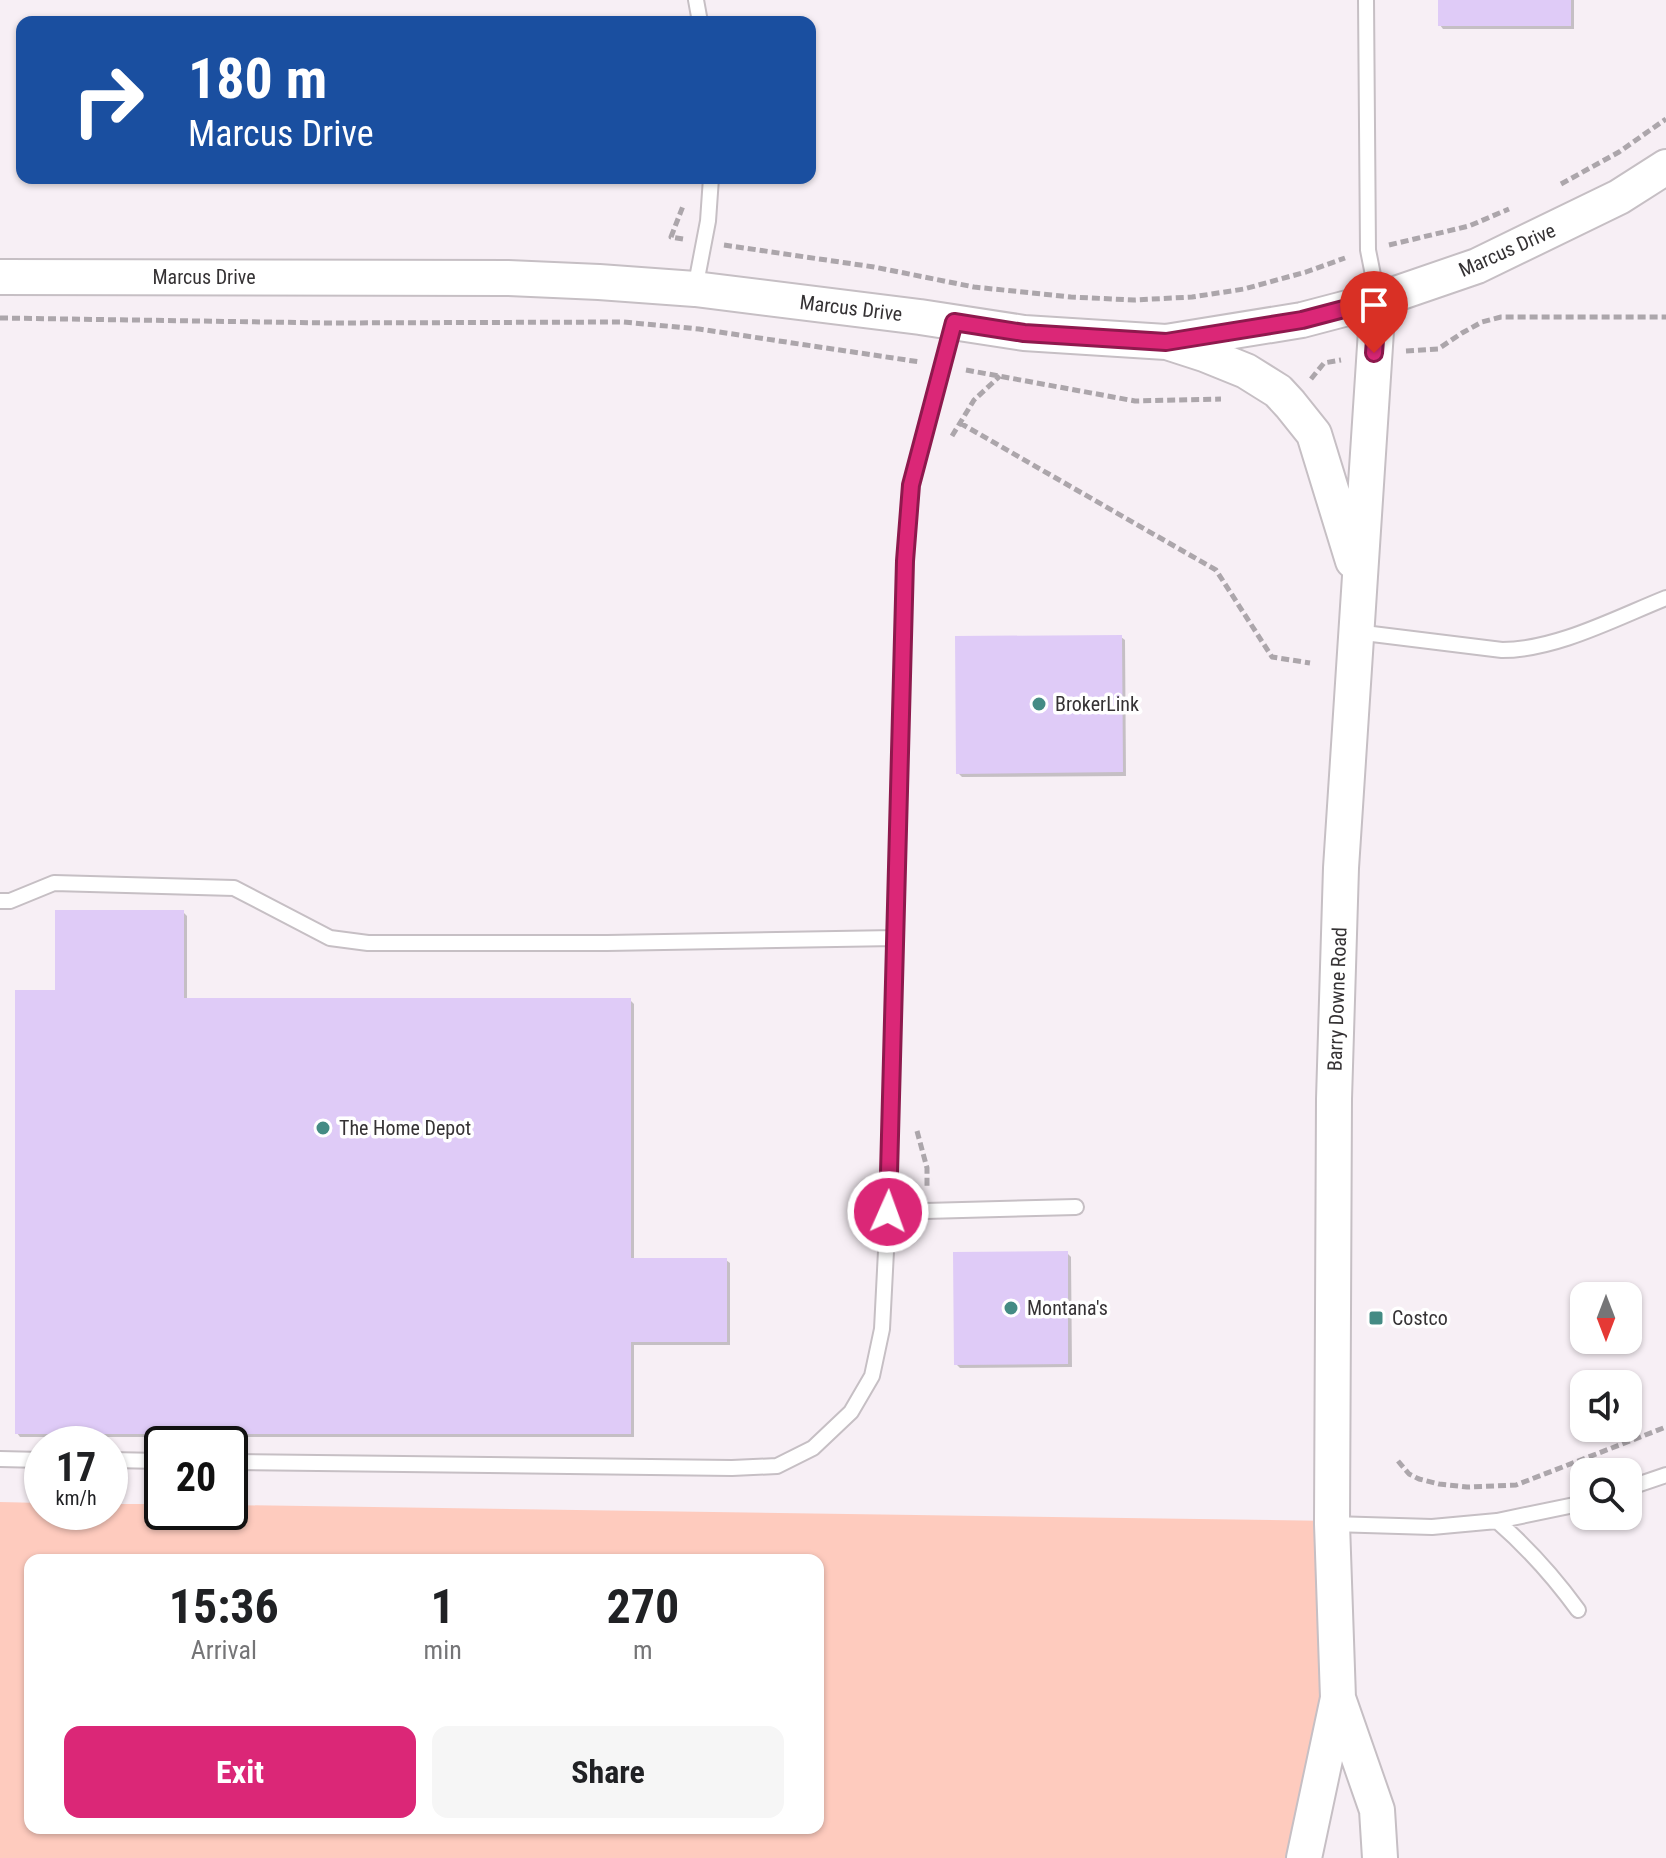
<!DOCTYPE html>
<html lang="en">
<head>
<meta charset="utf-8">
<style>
  :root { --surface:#fff; --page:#f6f6f6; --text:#202124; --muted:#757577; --accent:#db2777 }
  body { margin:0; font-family:"Roboto Condensed",sans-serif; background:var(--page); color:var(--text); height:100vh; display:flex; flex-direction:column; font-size:30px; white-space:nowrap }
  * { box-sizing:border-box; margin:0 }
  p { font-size:26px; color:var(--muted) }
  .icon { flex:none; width:44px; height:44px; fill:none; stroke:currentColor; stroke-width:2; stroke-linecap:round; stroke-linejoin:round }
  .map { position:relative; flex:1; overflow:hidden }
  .drawer { position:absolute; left:24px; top:1554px; width:800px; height:280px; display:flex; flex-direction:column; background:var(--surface); border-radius:16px; box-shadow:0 2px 6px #0004 }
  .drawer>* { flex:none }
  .banner { position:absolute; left:16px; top:16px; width:800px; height:168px; border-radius:16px; box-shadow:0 2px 6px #0004; background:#1a4fa0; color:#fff; overflow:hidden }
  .needle { width:52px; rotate:180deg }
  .fabs { position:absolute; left:1570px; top:1282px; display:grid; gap:16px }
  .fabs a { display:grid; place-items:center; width:72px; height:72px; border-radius:16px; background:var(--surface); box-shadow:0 2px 6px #0004; font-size:40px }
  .speed { position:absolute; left:24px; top:1426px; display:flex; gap:16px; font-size:40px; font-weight:700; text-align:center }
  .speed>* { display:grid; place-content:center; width:104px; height:104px; border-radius:50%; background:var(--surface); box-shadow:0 2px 6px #0004; line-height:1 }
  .speed small { font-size:20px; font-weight:400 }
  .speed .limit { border:4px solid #111; border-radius:12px; background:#fff; color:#111 }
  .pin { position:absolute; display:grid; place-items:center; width:68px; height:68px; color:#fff; margin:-82px -34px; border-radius:50% 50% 50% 0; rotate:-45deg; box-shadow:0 0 8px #0007 }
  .pin .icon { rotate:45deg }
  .me { position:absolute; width:88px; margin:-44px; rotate:2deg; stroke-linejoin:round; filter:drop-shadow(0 0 6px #0008) }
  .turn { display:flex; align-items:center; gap:28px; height:168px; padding:0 40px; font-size:36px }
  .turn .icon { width:104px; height:104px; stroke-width:2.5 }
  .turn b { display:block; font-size:56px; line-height:68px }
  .eta { display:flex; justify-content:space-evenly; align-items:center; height:136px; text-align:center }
  .eta b { font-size:48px; font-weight:700; line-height:56px }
  .button { display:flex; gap:16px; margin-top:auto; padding:16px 40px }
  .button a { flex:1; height:92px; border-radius:16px; background:var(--accent); color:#fff; font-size:32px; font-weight:700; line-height:92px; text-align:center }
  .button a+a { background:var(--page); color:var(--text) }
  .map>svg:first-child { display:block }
</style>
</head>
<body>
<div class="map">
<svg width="1666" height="1858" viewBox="0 0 1666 1858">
  <rect width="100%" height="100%" fill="#f7eff5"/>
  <path fill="#fecbbe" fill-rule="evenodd" d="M0,1502L42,1503V1512H110V1504H162V1512H230V1505L1335,1521L1338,1698L1301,1858H0ZM30,1560H818V1828H30Z"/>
  <path fill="#0003" d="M1440,0H1574V29H1443L1440,25Z
    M1121,637L1125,640L1126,776L962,777L958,773Z
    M183,912L187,916V1000H630L634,1004V1260H726L730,1263V1345H634V1437H20L17,1433L57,992Z
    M1067,1253L1071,1257L1072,1367L960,1368L956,1364Z"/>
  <path fill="#dfcbf7" d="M1438,0H1571V26H1438Z
    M1122,635L1123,772L956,774L955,636Z
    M55,910H184V998H631V1258H727V1342H631V1434H15V990H55Z
    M1068,1251V1364L954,1365L953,1252Z"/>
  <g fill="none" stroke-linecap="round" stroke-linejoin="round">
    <defs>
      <path id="service" d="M696,0L700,22
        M1366,0L1368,250L1378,300
        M695,289L708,221L711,178
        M954,322L911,485L905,561L888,1212L1076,1207
        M1356,632L1502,650C1556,650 1616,618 1666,598
        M0,901H10L54,883L234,888L330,938L368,943H607L895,938
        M0,1459L42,1460
        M110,1460L162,1461
        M230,1462L732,1468L777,1466L813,1448L851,1412L872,1376L882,1329L888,1212
        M1628,1488L1666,1475
        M1497,1521C1528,1548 1554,1577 1578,1610
        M1332,1524L1432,1527L1497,1521L1584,1503"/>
      <path id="tertiary" d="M0,277L508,278L599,282L695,289L920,317L1024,333L1166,342L1302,320L1378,300L1477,266L1619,197L1666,167
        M1170,343L1204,354L1246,371L1278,391L1290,404L1314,434L1353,561
        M1338,1698L1377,1810L1380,1858
        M1304,1858L1338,1698L1332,1524L1334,1099L1341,868L1378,300"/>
    </defs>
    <use href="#service" stroke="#c6bfc4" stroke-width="18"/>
    <use href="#tertiary" stroke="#c6bfc4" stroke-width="38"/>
    <path stroke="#aca6ab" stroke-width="5" stroke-dasharray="8 4" stroke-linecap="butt" d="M1561,184L1619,152L1666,119
      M683,239L671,237L683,206
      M724,245L874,267L974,287L1071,297L1134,300L1192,297L1244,289L1306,272L1345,258
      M1389,245L1469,226L1509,209
      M0,318L331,323L623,322L699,329L920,362
      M1406,351L1438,349L1462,333L1482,322L1501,317H1666
      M966,370L1135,401L1221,399
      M1311,379L1324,363L1341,360
      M960,423L1216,570L1272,657L1310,663
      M952,436L974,400L1000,376
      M917,1131L927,1168V1188
      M1398,1461L1409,1474L1419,1479L1439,1484L1467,1487L1516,1485L1666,1427"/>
    <use href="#service" stroke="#fff" stroke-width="14"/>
    <use href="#tertiary" stroke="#fff" stroke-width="34"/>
  </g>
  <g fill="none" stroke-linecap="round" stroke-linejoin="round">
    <defs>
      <path id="route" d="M888,1212L905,561L911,485L954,322L1024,333L1166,342L1302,320L1378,300L1374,353"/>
    </defs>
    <use href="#route" stroke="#8e194d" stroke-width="20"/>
    <use href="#route" stroke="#db2777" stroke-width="14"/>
  </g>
  <g fill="#448b84" stroke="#fff" stroke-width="3">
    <circle cx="1039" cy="704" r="8"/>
    <circle cx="323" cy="1128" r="8"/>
    <circle cx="1011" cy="1308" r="8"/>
    <rect x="1368" y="1310" width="16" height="16" rx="4"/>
  </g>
  <g text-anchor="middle" stroke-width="7" stroke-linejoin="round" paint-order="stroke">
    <g font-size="20" fill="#353234" stroke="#fff">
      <text transform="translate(1507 250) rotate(-24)" y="7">Marcus Drive</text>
      <text x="204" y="284">Marcus Drive</text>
      <text transform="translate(851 308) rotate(7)" y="7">Marcus Drive</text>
      <text transform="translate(1337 999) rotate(-88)" y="7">Barry Downe Road</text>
    </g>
    <g font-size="20" fill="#353234" stroke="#fff" text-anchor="start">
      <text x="1055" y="711">BrokerLink</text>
      <text x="339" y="1135">The Home Depot</text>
      <text x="1027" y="1315">Montana's</text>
      <text x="1392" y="1325">Costco</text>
    </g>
  </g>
</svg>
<div class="fabs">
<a><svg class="needle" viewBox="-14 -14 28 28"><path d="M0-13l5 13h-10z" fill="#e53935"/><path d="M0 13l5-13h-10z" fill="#757577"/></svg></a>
<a><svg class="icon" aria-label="sound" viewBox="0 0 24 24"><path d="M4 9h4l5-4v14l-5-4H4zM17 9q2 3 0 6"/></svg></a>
<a><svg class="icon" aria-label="search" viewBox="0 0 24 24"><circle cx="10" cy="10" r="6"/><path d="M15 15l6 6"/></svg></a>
</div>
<div class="speed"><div>17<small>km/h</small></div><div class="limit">20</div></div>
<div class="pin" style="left:1374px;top:353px;background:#d93025"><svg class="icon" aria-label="arrive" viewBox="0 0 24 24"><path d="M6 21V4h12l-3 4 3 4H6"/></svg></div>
<svg class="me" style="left:888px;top:1212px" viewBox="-20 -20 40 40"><circle r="17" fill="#db2777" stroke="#fff" stroke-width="3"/><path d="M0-11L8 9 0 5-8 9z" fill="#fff"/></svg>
<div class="banner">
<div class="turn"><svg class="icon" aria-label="right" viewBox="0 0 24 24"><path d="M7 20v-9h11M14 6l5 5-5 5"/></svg><div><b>180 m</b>Marcus Drive</div></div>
</div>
<section class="drawer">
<div class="eta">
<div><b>15:36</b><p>Arrival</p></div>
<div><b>1</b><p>min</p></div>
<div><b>270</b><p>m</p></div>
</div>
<div class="button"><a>Exit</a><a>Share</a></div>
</section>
</div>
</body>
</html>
